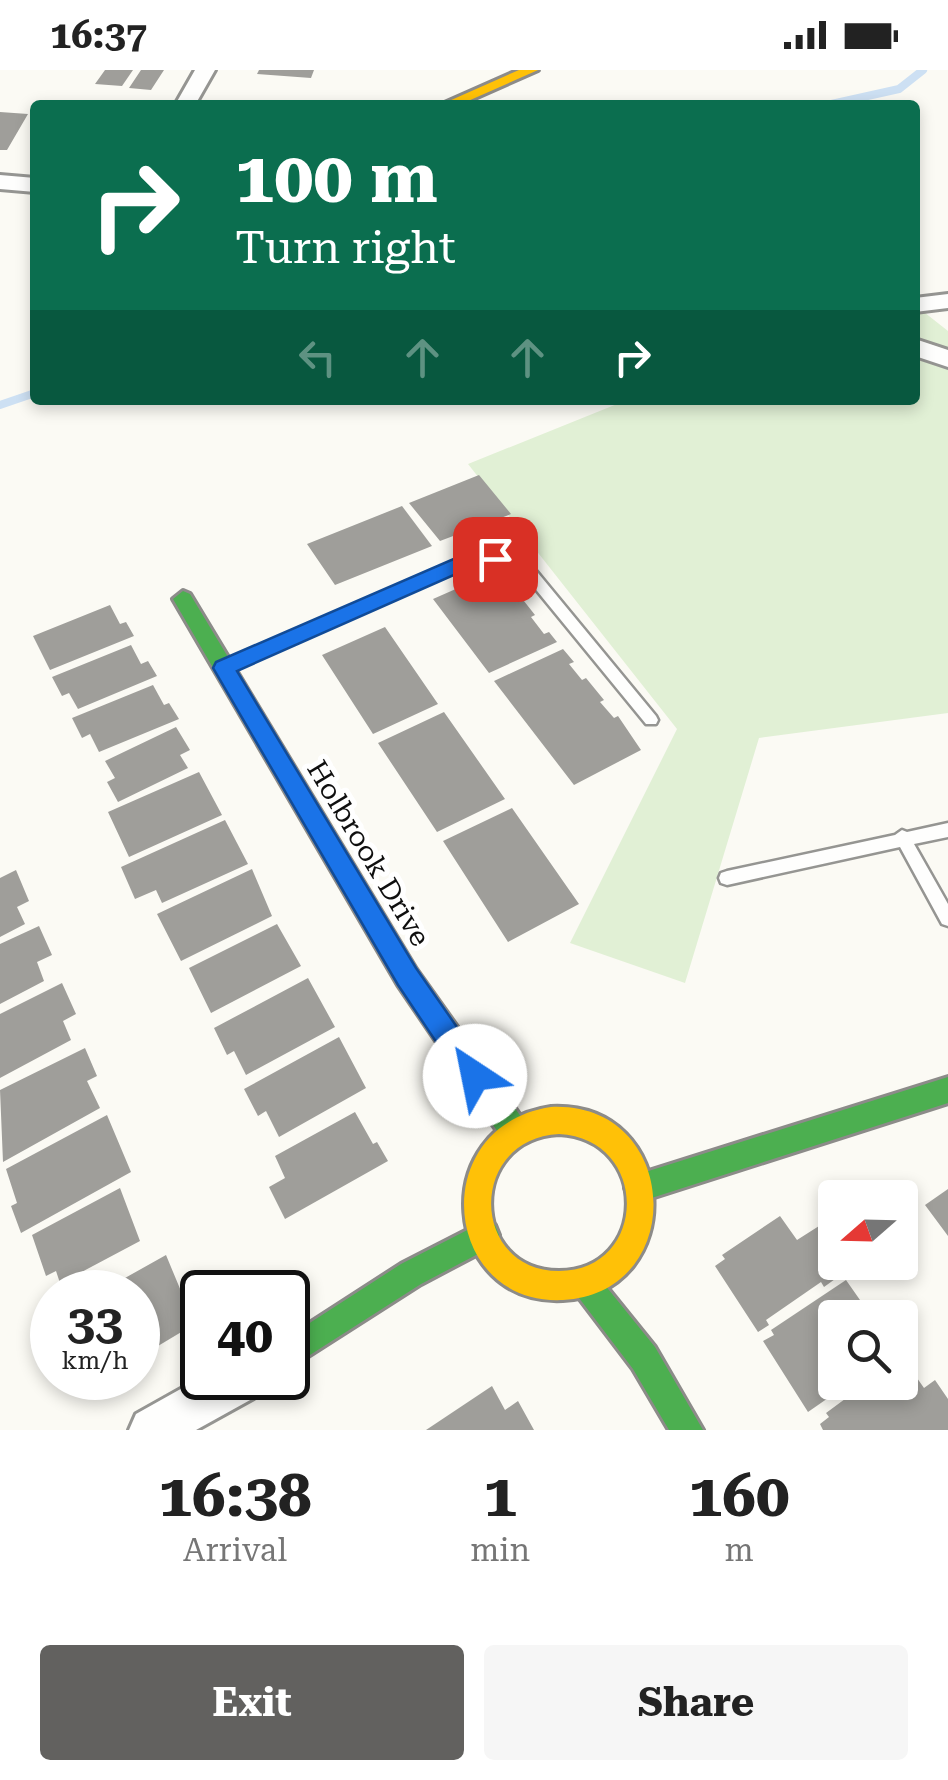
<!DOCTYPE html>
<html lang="en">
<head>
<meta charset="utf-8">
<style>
  :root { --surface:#fff; --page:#f6f6f6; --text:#222; --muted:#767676; --accent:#62615f }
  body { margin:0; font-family:"Roboto Serif",serif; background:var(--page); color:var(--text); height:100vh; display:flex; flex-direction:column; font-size:38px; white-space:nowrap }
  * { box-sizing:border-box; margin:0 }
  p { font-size:32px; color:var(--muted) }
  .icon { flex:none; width:55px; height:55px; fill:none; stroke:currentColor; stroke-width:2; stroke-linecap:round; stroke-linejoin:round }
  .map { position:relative; height:1360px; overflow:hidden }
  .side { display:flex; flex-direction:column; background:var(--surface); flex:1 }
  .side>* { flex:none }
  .top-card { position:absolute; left:30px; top:30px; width:890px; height:305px; border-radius:10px; box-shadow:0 5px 15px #0003; background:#0b6e4f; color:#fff; overflow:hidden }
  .needle { width:65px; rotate:250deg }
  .buttons { position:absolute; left:818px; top:1110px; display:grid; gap:20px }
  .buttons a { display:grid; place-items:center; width:100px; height:100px; border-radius:10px; background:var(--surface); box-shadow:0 5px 15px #0003; font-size:50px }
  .speed { position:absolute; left:30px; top:1200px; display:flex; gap:20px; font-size:50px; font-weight:700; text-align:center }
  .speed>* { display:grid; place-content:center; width:130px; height:130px; border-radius:50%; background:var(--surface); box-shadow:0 5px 15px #0003; line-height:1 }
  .speed small { font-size:25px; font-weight:400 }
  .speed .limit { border:5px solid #111; border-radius:15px; background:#fff; color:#111 }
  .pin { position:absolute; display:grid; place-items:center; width:85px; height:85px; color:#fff; margin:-42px; border-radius:20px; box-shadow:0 5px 15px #0006 }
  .me { position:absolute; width:110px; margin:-55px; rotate:326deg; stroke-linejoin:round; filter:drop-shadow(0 0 8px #0008) }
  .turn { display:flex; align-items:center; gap:35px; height:210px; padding:0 40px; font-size:45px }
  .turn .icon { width:130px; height:130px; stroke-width:2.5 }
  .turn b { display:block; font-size:70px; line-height:85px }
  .lanes { display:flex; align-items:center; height:95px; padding:0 40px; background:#0003; justify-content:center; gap:50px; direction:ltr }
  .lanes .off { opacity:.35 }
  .eta { display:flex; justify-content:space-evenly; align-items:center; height:170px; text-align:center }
  .eta b { font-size:60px; font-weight:700; line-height:70px }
  .primary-button { display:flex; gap:20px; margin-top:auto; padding:20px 40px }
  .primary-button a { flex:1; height:115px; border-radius:10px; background:var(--accent); color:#fff; font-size:40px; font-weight:700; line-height:115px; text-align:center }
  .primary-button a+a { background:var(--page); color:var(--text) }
  .status { display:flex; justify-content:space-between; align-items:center; height:70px; padding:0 50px; background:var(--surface); direction:ltr }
  .status svg { height:28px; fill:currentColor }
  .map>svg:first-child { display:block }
</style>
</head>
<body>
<div class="status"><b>16:37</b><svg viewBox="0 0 49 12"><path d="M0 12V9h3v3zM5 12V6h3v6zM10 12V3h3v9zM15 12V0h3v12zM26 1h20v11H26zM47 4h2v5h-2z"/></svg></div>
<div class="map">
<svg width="948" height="1360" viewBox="0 0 948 1360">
  <rect width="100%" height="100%" fill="#fbfaf4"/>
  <path fill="#e1f0d5" d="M915,235L948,261V643L759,668L685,913L570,873L677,659L468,394L627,330H915Z"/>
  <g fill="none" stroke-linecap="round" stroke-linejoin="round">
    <path stroke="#cde0f3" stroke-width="8" d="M827,35L899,19L923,0
      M0,335L35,323"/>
  </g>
  <path fill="#9f9e9a" d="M105,0H133L122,16L95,14Z
    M141,0H164L151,20L129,18Z
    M259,0H314L311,8L257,4Z
    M0,42L28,44L7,80H0Z
    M479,405L511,444L440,471L409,433Z
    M402,436L432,476L335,515L307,474Z
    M499,500L516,528L520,526L535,545L531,547L544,564L549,562L557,572L489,603L433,529Z
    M110,535L120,554L126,552L134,566L50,600L33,566Z
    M385,557L438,634L373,664L322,585Z
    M131,575L141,594L148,591L157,606L78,639L69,623L62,626L52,607Z
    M563,579L574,592L569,594L582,610L586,608L604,630L600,632L614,648L618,646L641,680L574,715L494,611Z
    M153,615L164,635L169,633L179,649L99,682L90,664L82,668L72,648Z
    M444,642L505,729L437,762L378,673Z
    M176,657L190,680L180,685L188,698L118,732L107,712L115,708L105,691Z
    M199,702L222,745L129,787L108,742Z
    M512,738L579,834L508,872L443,771Z
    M225,750L248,794L162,833L156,820L135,829L121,797Z
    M252,799L272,846L181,891L157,844Z
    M16,800L29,831L17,837L25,854L0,867V808Z
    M277,854L301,896L211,943L189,898Z
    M39,856L52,885L37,892L44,911L0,934V874Z
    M308,908L335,957L246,1005L234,981L227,985L214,958Z
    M62,913L76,944L63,951L71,970L0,1008V944Z
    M339,967L366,1018L279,1067L266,1041L258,1046L244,1019Z
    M85,978L97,1006L87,1011L100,1038L3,1092L0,1020Z
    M355,1042L373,1074L377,1072L388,1091L285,1149L269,1117L285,1108L275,1086Z
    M107,1045L131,1102L21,1163L11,1136L17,1133L6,1099Z
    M120,1118L140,1171L76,1205L78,1210L62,1219L56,1201L46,1206L32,1165Z
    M948,1119V1166L925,1135Z
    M780,1146L797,1170L819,1156L835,1179V1192H844L849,1199L824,1217L821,1212L766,1250L769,1255L758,1262L715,1196L725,1189L722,1185Z
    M166,1185L193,1250L181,1257L183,1261L138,1288V1222H100Z
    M846,1210L867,1240L878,1233L889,1248H835V1312H840L828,1321L831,1326L808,1342L763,1271L774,1265L771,1260Z
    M903,1288L924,1318L935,1310L948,1329V1360H823L820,1354L829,1347L826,1343L868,1312H900Z
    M71,1308H105L77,1324Z
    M492,1316L505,1340L518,1331L534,1360H426Z"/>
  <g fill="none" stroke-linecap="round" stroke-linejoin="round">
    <defs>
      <path id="lane" d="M472,483L524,486L656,646L658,650L656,654H646L515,494L473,493L229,602L224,604L217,598L219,594Z
        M948,753V767L914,774L948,834V856L942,854L900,777L727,815L721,813L719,808L721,803L727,801L895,765L902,760L907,762Z"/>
      <path id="street" d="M195,0H215L195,35H175Z
        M0,105L35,108V122L0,119Z
        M948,224V238L915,242V228Z
        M915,269L948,280V297L915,286Z
        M202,1307L267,1308L261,1324L196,1360H129L136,1344Z"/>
      <path id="fast" d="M183,521L190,524L416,899L524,1051L528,1061L524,1071L514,1075L504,1071L398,915L173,529Z
        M948,1007V1033L639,1132L629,1128L625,1118L629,1108L639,1104Z
        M485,1151L495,1155L499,1165L495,1175L421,1214L288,1299V1267L401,1194Z
        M586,1199L596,1204L655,1277L703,1360H669L633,1299L576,1224L571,1214L576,1204Z"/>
      <path id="slow" d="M519,0H538L459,35H440Z
        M551,1037C681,1031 690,1223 563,1230C442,1236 425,1056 551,1037ZM559,1064C651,1069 648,1201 559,1201C470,1201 467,1069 559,1064Z"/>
    </defs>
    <use href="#lane" stroke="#959592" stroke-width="5"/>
    <use href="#street" stroke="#959592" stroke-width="6"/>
    <use href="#fast" stroke="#8c8b89" stroke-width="6"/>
    <use href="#slow" stroke="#8c8b89" stroke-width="6"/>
    <use href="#lane" fill="#fefefd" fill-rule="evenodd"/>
    <use href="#street" fill="#fefefd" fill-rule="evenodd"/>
    <use href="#fast" fill="#4caf50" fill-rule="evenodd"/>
    <use href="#slow" fill="#ffc107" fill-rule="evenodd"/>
  </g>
  <path fill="#1a73e8" stroke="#114b97" stroke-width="2.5" d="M472,481H495L505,489L495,496H474L237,601L416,898L484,996L488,1006L484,1015L475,1019L465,1015L398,915L213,598L216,592Z"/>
  <g text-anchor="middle" stroke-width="10" stroke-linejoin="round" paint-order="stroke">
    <g font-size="28" fill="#0f0f0f" stroke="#fff">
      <text transform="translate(369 783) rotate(59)" y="10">Holbrook Drive</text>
    </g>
  </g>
</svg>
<div class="buttons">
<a><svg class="needle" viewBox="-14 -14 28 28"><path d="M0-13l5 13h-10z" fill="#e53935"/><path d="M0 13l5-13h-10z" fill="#767676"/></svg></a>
<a><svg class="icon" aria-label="search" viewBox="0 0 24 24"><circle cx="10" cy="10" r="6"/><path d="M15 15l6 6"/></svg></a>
</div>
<div class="speed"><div>33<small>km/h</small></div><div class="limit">40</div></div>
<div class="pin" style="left:495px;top:489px;background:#d93025"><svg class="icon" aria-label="arrive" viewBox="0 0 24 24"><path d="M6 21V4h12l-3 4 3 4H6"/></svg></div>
<svg class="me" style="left:475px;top:1006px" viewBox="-20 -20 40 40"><circle r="19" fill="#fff"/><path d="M0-13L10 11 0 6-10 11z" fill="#1a73e8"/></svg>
<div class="top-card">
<div class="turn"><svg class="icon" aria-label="right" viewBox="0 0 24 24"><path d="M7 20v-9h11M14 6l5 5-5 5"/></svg><div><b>100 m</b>Turn right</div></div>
<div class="lanes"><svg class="icon off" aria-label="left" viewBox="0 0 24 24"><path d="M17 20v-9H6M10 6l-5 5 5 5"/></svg><svg class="icon off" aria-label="ahead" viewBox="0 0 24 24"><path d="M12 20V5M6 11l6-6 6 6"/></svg><svg class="icon off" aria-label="ahead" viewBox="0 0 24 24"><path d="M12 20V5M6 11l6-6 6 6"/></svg><svg class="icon" aria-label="right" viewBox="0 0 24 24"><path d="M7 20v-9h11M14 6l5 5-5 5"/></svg></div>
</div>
</div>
<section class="side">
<div class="eta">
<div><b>16:38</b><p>Arrival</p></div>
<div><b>1</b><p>min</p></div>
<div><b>160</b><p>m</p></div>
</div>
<div class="primary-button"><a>Exit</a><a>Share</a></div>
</section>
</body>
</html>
